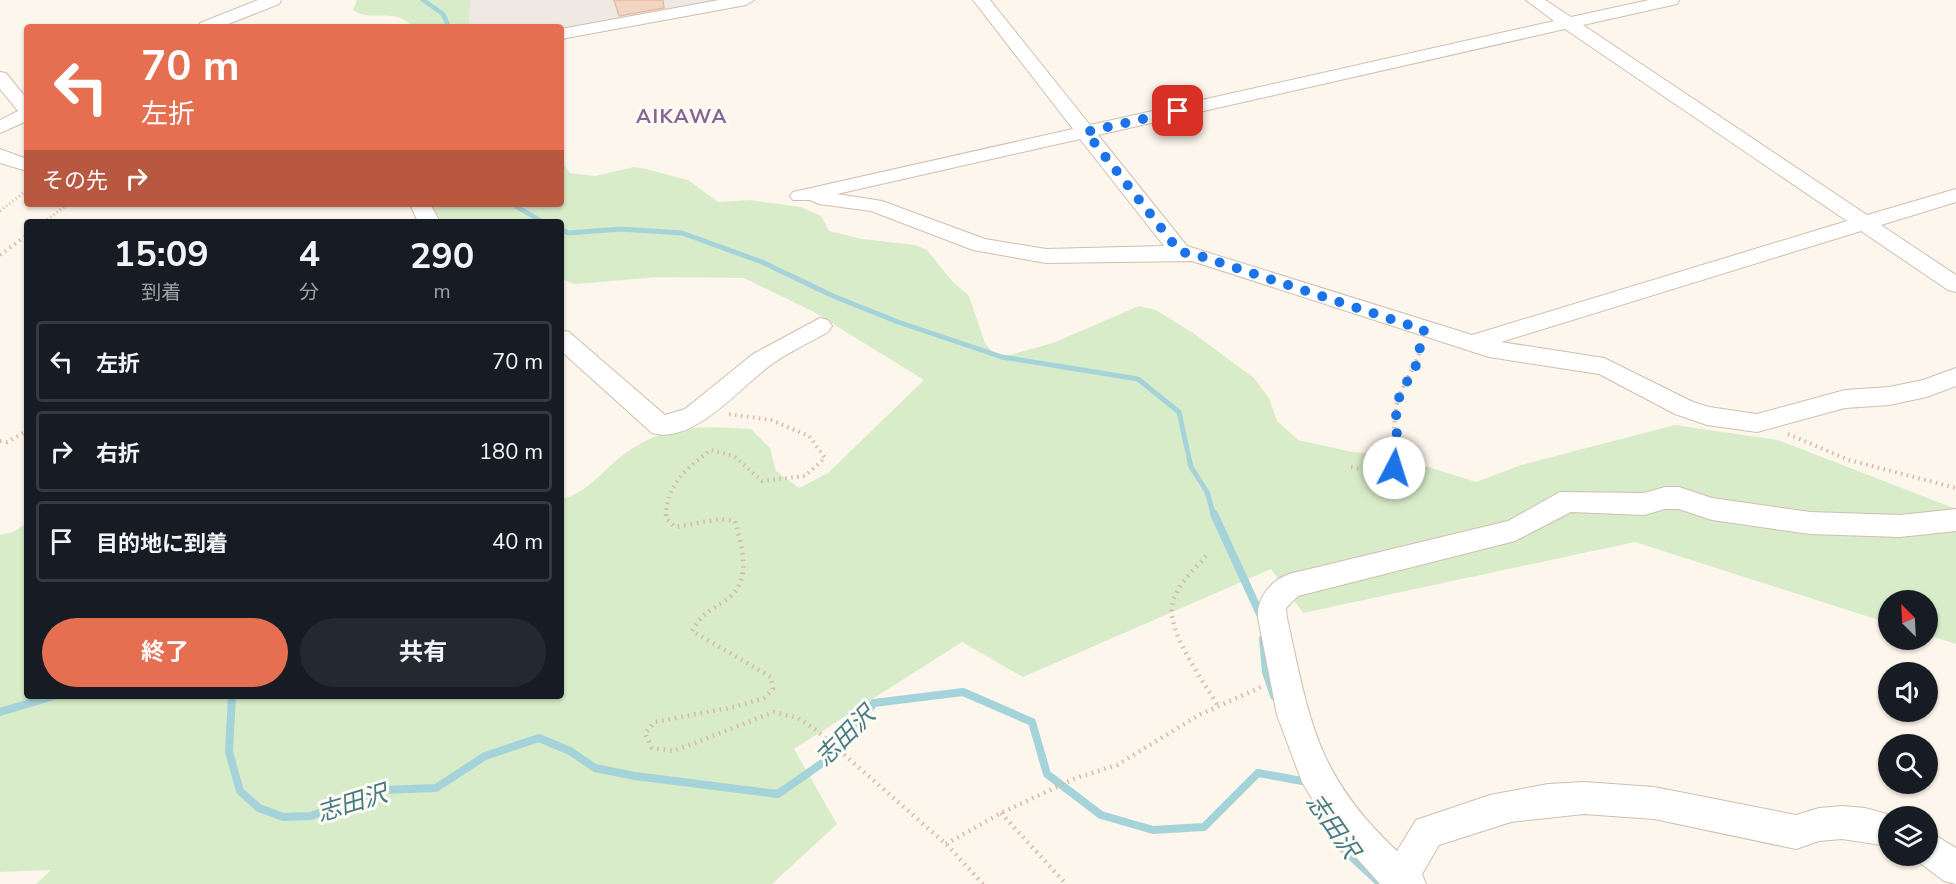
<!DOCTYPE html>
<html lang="ja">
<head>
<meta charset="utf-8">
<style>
  :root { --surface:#171b24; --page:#242831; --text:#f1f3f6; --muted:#9ea1a6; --line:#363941; --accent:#e76f51 }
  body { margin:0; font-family:"Nunito Sans","Noto Sans JP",sans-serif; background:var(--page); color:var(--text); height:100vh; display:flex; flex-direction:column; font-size:22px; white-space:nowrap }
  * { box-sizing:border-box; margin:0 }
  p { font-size:20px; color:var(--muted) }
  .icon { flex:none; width:33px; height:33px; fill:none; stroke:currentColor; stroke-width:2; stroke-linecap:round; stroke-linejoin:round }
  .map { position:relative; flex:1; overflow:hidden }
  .side { position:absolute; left:24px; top:219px; width:540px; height:480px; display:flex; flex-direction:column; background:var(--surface); border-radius:6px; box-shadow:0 2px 4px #0004 }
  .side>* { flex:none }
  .banner { position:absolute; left:24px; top:24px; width:540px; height:183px; border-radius:6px; box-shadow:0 2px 4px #0004; background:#e76f51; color:#fff; overflow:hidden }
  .needle { width:39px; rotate:336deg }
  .fabs { position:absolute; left:1878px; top:590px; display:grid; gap:12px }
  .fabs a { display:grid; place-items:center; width:60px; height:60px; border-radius:50%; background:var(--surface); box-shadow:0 2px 4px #0004; font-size:30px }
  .pin { position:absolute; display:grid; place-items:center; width:51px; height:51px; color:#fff; margin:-26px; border-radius:12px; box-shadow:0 3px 9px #0006 }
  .me { position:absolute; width:66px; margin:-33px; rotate:5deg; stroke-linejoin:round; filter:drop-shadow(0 0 4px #0008) }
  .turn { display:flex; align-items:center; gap:21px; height:126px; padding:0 18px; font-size:27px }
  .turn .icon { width:78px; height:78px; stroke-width:2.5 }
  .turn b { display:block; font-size:42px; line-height:51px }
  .then { display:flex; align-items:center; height:57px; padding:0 18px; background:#0003; gap:12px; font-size:22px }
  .eta { display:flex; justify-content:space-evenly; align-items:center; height:102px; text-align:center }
  .eta b { font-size:36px; font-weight:700; line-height:42px }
  .primary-button { display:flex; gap:12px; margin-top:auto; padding:12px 18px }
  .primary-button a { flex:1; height:69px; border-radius:36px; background:var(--accent); color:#fff; font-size:24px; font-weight:700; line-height:69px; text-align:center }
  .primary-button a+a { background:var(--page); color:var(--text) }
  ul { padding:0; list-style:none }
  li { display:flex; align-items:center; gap:18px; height:81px; margin:0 12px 9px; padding:0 6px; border:3px solid var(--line); border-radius:6px }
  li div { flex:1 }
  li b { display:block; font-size:22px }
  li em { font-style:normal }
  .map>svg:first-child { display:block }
</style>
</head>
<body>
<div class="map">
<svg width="1956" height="884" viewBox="0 0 1956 884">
  <rect width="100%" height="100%" fill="#fdf6ec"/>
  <path fill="#efe9e4" d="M440,0H724L561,29V27H462Z"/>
  <path fill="#d8ecc9" d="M357,0H470L469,23L474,27H413C393,6 371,23 353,10Z
    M561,162L570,173L595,176L634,167L646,169L688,180L718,202L750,200L801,207L821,216L829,231L862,239L915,245L927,250L952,281L969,296L985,343L992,352L1006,356L1053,343L1139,306L1156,310L1193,333L1254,378L1269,398L1277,421L1298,440L1352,452L1390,455L1476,482L1521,465L1675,425L1778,440L1956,509V644L1928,635V600H1888V623L1635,542L1303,613L1271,569L1023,677L962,642L794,749L837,824L772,884H36L51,870L0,872V535L13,532L27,523V696H561V499C588,494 605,467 627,452C669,423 703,426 751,429L770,448L776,471L799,488L828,473L924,380L812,311L744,278L659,277L575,284L561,279V222H443L429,204H561Z"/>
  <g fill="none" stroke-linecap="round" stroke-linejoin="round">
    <path stroke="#a5d3da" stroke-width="4.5" d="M423,0L443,14L449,27
      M512,204L543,222"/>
    <path stroke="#a5d3da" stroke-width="5" d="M561,230L569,233L620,229L682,233L762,262L833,296L898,322L1002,357L1138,379L1179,412L1191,467L1207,492L1214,516"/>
    <path stroke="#a5d3da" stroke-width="8" d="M1214,514L1260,614
      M1263,639L1266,672L1274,696
      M232,696L229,752L240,791L259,808L283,817L311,816L382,790L436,788L485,756L539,738L570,751L595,768L635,776L778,794L828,759L874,703L963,692L1032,722L1047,774L1101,815L1153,830L1204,827L1258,773L1302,781
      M0,712L54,696
      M1326,821L1342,848L1381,884"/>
  </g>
  <path fill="#f3d5c3" stroke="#e6bba3" stroke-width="1.5" d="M614,0H663L664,8L619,16Z"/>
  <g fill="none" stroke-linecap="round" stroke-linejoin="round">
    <defs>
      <path id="minor" d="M258,0H281L279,4L221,27H197L200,23Z
        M719,0H754L746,5L561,39V29Z
        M973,0H990L1090,125L1554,21L1526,0H1545L1571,17L1649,0H1679L1677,4L1583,25L1867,215L1956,189V202L1881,225L1956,275V292L1948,290L1861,231L1501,342L1604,358L1693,402L1709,407L1757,414L1845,390L1889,387L1923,380L1956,368V386L1927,397L1889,405L1845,408L1757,432L1707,425L1675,414L1599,374L1489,357L1192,261L1046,263L973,250L871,211L819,204L810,200H793L790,196L793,192L1073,129ZM1565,29L1847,221L1472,335L1187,246L1098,135ZM1080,139L1164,246L1046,249L985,239L882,201L837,194Z
        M0,72L6,73L27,99V121L0,133V120L18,111L0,89Z
        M0,149L27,159V171L0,163Z
        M410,204H430L440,222H418Z
        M820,318L828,320L832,326L828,332C809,343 786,353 768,367C739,389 692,445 652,433L561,351V330L569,332L665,415L685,409L753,354Z
        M1665,487H1679L1712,498L1810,512L1900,515L1956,509V531L1900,537L1810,534L1712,520L1679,509H1665L1644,515L1571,512L1515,541L1298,596L1286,608L1287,618C1310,722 1316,775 1397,851L1416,820L1490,795L1548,784L1584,782L1654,787L1796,815L1819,808L1842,806L1865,808L1894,816H1888V846L1842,839L1819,841L1796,849L1654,819L1584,814L1511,822L1439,845L1422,874L1426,884H1380L1329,827L1302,782L1277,715L1258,618C1256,599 1271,580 1289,574L1508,521L1560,492L1644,493Z
        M1928,831L1956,848V884L1944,881L1916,860L1914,855H1928Z"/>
    </defs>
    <use href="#minor" stroke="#d1beb0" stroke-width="2"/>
    <path stroke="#d9b8a5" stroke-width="3" stroke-dasharray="1 3" stroke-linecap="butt" d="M0,211L27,190
      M44,222L68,204"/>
    <path stroke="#d9b8a5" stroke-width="4" stroke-dasharray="1.5 4.5" stroke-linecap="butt" d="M0,255L27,235
      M1788,434L1849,460L1956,488
      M0,441L7,442L27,431
      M1351,467L1379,473L1394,468C1395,445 1391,413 1401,392C1409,374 1416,364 1423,344
      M666,516C666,485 688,467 711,450L734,456L762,481L805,476L825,458L809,436L771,420L728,414"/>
    <path stroke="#d9b8a5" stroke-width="4.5" stroke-dasharray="1.5 5" stroke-linecap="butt" d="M666,514V518L675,527L721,519L735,521C742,548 753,581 726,600C711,610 701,614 692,631L771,677L773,689L764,698L734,707L655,722L645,733L652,748L674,751L774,712L798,718L816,730L946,844L983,884
      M1206,556C1194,570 1179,583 1173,601C1164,629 1204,682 1218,706
      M1001,813L1066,884
      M946,844L1001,813L1076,778L1117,765L1199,715L1261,687"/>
    <use href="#minor" fill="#fff" fill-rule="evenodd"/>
  </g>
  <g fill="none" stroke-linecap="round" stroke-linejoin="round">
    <path stroke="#1a73e8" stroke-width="10" stroke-dasharray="0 18" d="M1178,111L1086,132L1180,252L1194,254L1424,330L1415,369L1400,393L1396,416L1397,439L1394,446V468"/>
  </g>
  <g text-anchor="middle" stroke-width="6" stroke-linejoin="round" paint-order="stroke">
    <g font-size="20" font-weight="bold" letter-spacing="1.5" fill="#846695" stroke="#fffaf3">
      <text x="682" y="123">AIKAWA</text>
    </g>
    <g font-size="24" font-style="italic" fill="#437c86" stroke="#fffaf3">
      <text transform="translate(845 736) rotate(-45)" y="8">志田沢</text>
      <text transform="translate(352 803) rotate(-17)" y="8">志田沢</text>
      <text transform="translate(1333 826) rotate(55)" y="8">志田沢</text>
    </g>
  </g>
</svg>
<div class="fabs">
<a><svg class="needle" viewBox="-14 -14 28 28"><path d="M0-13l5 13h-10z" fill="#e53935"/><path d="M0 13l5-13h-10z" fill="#9ea1a6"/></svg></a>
<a><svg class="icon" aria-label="sound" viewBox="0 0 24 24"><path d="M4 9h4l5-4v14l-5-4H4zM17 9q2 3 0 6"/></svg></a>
<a><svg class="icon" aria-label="search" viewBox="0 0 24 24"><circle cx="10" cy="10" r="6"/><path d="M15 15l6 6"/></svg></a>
<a><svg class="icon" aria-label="layers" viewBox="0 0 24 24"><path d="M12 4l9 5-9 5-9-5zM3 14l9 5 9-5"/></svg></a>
</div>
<div class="pin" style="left:1178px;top:111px;background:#d93025"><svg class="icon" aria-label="arrive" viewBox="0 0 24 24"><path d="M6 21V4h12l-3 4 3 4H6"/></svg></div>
<svg class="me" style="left:1394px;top:468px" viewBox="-20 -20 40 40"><circle r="19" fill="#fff"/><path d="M0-13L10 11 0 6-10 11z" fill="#1a73e8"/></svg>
<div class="banner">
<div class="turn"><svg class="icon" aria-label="left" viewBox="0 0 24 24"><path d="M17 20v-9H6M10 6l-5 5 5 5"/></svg><div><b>70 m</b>左折</div></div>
<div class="then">その先<svg class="icon" aria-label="right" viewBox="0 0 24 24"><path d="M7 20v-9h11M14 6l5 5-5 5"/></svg></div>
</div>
<section class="side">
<div class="eta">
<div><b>15:09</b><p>到着</p></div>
<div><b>4</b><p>分</p></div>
<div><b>290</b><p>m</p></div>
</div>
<ul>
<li><svg class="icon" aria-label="left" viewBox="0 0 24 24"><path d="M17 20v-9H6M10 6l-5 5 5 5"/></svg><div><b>左折</b></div><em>70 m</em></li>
<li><svg class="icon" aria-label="right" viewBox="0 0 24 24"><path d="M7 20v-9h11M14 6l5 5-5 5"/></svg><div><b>右折</b></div><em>180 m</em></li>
<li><svg class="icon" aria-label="arrive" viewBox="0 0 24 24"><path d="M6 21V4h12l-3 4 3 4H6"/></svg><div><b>目的地に到着</b></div><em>40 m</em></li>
</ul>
<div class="primary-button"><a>終了</a><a>共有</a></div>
</section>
</div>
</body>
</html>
